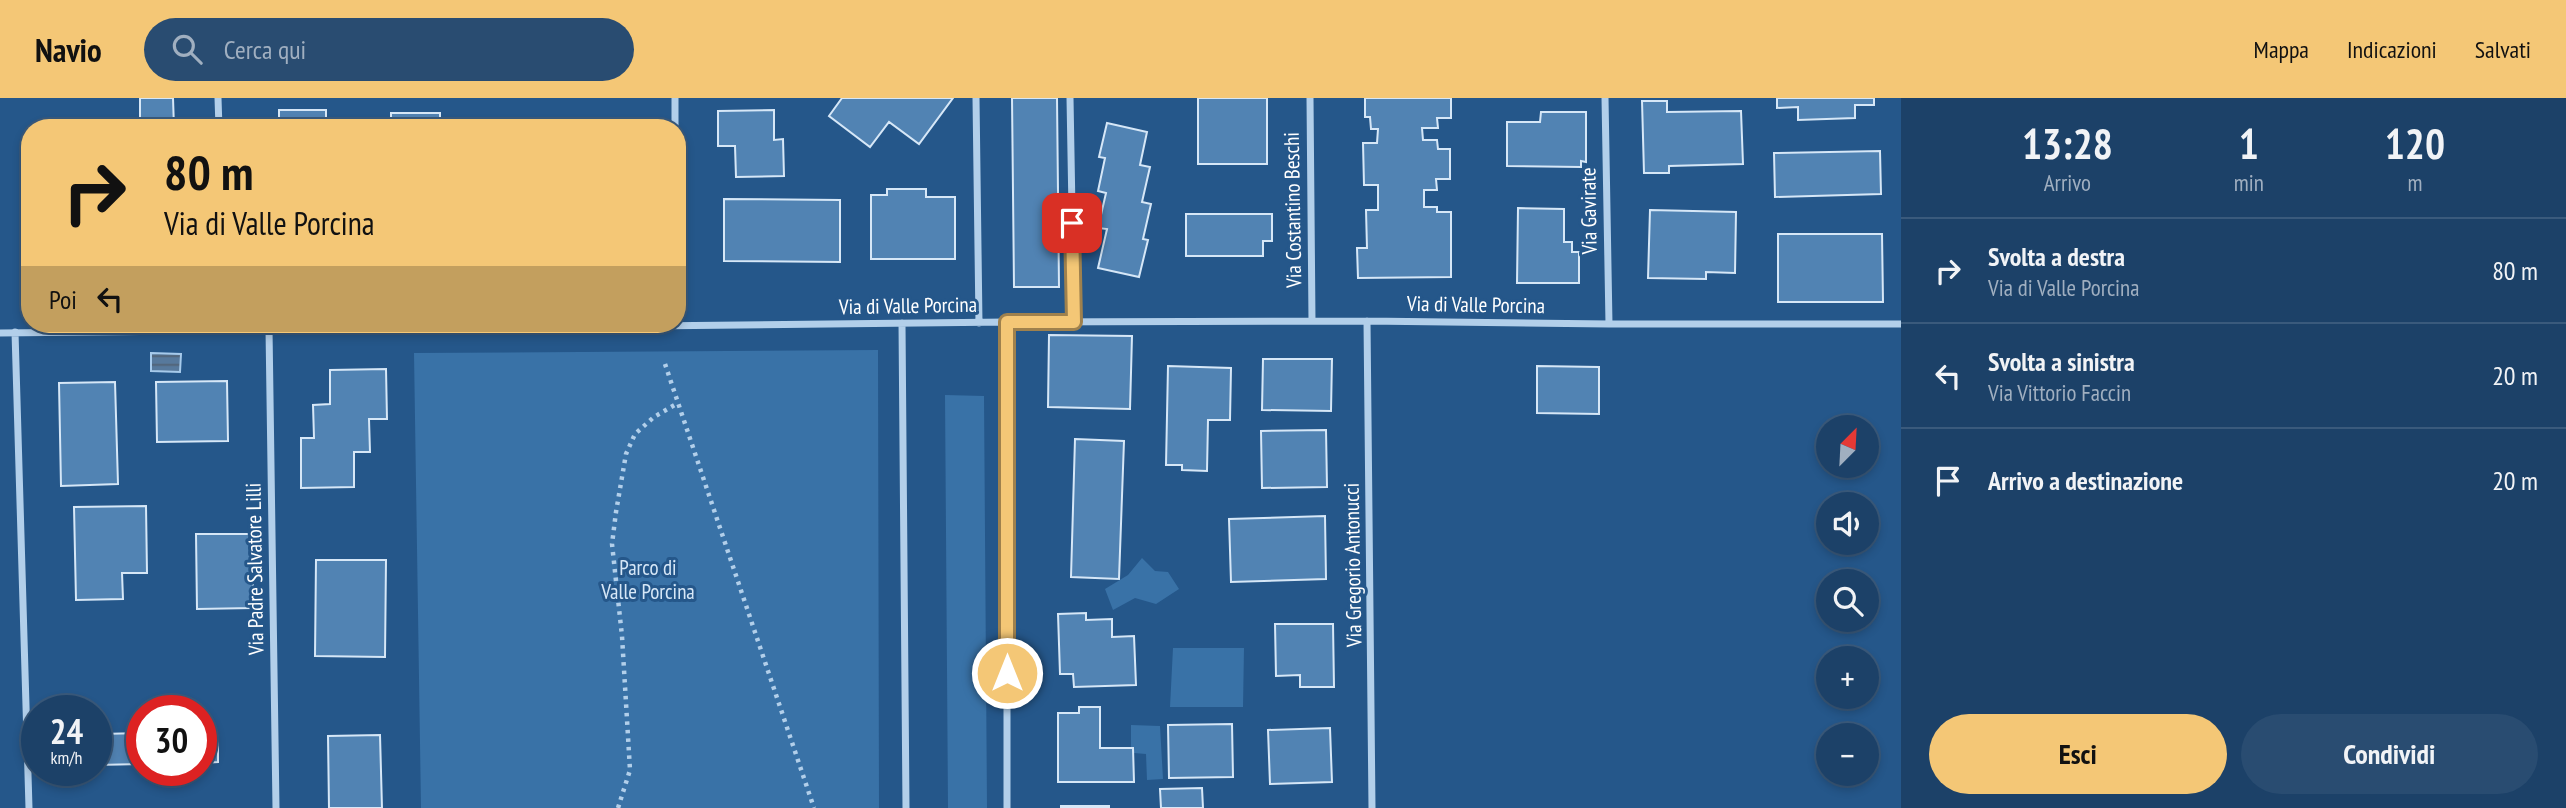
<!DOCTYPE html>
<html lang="it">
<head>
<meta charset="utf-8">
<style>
  :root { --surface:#1c4168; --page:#294c71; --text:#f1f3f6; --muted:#a0afc0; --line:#3a5a7c; --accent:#f4c776 }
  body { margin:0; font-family:"PT Sans Narrow",sans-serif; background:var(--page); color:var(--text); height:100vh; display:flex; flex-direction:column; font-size:26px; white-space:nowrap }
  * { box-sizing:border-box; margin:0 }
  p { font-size:23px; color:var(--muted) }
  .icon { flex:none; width:38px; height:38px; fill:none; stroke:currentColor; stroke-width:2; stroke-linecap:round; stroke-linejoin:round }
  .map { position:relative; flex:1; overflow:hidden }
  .panel { display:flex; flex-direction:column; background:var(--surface); width:665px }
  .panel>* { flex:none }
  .hud { position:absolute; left:21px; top:21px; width:665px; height:214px; border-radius:28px; box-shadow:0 4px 10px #0003,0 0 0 2px var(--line); background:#f4c776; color:#111; overflow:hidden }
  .needle { width:46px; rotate:24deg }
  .fabs { position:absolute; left:1816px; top:317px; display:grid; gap:14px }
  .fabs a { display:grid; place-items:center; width:63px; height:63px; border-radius:50%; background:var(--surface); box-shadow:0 4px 10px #0003,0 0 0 2px var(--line); font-size:35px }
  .speed { position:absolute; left:21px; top:597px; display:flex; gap:14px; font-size:35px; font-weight:700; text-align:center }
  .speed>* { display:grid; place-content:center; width:91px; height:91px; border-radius:50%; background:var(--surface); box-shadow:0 4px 10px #0003,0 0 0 2px var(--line); line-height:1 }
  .speed small { font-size:18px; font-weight:400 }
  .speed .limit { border:10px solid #d22; background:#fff; color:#111 }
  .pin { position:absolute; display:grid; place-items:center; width:60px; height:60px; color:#fff; margin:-30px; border-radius:14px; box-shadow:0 4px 10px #0006 }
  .me { position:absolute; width:77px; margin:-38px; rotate:0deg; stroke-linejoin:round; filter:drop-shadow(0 0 5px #0008) }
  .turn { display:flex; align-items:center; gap:24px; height:147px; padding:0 28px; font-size:32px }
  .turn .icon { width:91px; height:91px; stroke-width:2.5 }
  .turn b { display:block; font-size:49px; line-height:60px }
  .then { display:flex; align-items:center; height:66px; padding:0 28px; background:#0003; gap:14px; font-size:26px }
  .eta { display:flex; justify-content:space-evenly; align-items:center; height:119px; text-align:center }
  .eta b { font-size:42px; font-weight:600; line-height:49px }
  .button { display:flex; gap:14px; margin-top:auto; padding:14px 28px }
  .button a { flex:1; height:80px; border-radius:42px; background:var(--accent); color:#111; font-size:28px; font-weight:600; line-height:80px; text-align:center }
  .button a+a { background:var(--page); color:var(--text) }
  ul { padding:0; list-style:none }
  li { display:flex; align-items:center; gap:21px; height:105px; padding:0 28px; border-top:2px solid var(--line) }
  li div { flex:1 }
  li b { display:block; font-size:26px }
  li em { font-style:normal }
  header { display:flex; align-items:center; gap:42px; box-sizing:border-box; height:98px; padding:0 35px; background:var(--accent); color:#111 }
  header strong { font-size:33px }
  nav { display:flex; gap:38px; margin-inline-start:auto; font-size:24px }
  .search { width:490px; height:63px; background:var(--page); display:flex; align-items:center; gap:18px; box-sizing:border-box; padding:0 24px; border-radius:38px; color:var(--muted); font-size:26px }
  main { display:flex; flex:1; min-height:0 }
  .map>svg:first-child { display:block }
</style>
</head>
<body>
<header>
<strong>Navio</strong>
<div class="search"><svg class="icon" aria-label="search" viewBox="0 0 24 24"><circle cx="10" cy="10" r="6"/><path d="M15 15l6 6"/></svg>Cerca qui</div>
<nav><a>Mappa</a><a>Indicazioni</a><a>Salvati</a></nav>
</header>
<main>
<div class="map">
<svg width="1901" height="710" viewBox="0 0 1901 710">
  <defs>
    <pattern id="water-rules" width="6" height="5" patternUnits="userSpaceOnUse" patternTransform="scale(1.75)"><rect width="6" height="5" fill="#57799c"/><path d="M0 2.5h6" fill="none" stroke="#526274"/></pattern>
  </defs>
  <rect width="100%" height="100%" fill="#25578a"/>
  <path fill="#3972a7" d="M878,252L879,710H421L414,255Z
    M945,297L984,298L987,710H948Z
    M1142,460L1155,473L1168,474L1179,491L1156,506L1135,500L1113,512L1105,491L1128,477Z
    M1173,550H1244L1243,609H1170Z
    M1131,627L1160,628L1163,681L1147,682L1146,656L1134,655V649H1131Z"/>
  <path fill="url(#water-rules)" stroke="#a6caeb" stroke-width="2" d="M151,255L181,256L180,274L151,273Z"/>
  <path fill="#5183b3" stroke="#d6e7f7" stroke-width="2" d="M140,0H173L174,30H140Z
    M842,0H953L919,46L889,24L870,49L829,18Z
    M1012,0H1057L1059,189H1014Z
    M1198,0H1267V66H1198Z
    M1365,0H1451V20H1437L1438,30H1422L1423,42H1437L1438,51H1450V81H1436L1437,92H1424V109H1437V114H1451V179L1358,180L1357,150H1367L1366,112H1378V87H1364L1363,45H1377L1378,31H1371L1370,19H1365Z
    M1777,0H1874V7H1855V20L1798,22V9L1777,10Z
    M1642,3H1667V14L1741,13L1743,66L1669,68V75H1644Z
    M279,12H326V30H279Z
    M774,12V42L783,41L784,78L736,79L735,48H718V13Z
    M1541,14H1586V64L1581,63V69L1507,68V24H1540Z
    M391,15H440V30H391Z
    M1107,25L1147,34L1140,67L1150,69L1142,104L1151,106L1143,141L1148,142L1139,179L1098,170L1107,131L1098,130L1106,95L1098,93L1105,60L1099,59Z
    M581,26H606V30H581Z
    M1880,53L1881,96L1775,99L1774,55Z
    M887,91H926V99H955V161H871V97H887Z
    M724,101L840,102V164L724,163Z
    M1518,110L1564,111V144H1572V154H1579V185H1517Z
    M1650,112L1736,114L1735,175L1706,174V181L1648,180Z
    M1186,116H1272V143H1263V158H1186Z
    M1778,136H1882L1883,204H1778Z
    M1049,237L1132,238L1130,311L1048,309Z
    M1263,261H1332L1331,313L1262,312Z
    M1168,268L1231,270L1230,322H1208L1207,373L1182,372V367H1166Z
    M1537,268L1599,269V316L1537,315Z
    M386,271L387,321H369L370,354H354V389L301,390V340H314L313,307L330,306V272Z
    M227,283L228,343L157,344L156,284Z
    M115,284L118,386L61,388L59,285Z
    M1326,332L1327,389L1262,390L1261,333Z
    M1075,341L1124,343L1119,481L1071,479Z
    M146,408L147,475H122L123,501L76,502L74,409Z
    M1325,418L1326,481L1231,484L1229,421Z
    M196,436H253V510L197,511Z
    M316,462H386L385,559L315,558Z
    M1086,515V522L1112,521V539L1134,538L1136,587L1074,589L1073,576H1060L1058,516Z
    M1275,526H1333L1334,589H1300V577L1276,578Z
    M1079,609H1100V650H1133L1134,684H1058V615H1079Z
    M1232,626L1233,679L1169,680L1168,627Z
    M1330,630L1332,684L1270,686L1268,632Z
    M142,635V666L96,667V639L100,636Z
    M380,637L382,710H329L328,638Z
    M201,643H218V664L201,665Z
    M1202,690L1203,710H1161L1160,691Z
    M1061,708H1109V710H1061Z"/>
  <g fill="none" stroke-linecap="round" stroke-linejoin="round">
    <path stroke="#b2cfea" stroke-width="4.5" stroke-dasharray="3.5 5" stroke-linecap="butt" d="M665,266L814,710
      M618,710L630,672L622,538L612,446L616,414L626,356L635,336L654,319L678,305"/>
    <path stroke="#b2cfea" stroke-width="7" d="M218,0L219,30
      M675,0V30
      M976,0L979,225
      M1070,0L1074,224
      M1310,0L1312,223
      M1605,0L1609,226
      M1367,223L1372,710
      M902,225L906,710
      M269,231L276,710
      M15,234L29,710
      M0,235L1007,224L1367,223L1609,226H1901
      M1007,710V224"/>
  </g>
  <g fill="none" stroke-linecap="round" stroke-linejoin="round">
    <defs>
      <path id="route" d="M1007,575V224H1074L1072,125"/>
    </defs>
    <use href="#route" stroke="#9f814d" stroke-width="18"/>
    <use href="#route" stroke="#f4c776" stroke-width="12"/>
  </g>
  <g text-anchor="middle" stroke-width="6" stroke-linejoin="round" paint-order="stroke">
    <g font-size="21" fill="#fff" stroke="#25578a">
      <text transform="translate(1293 112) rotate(-91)" y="7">Via Costantino Beschi</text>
      <text transform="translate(1589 113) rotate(-91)" y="7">Via Gavirate</text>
      <text transform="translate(1476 207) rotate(1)" y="7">Via di Valle Porcina</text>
      <text transform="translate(908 208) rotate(-1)" y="7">Via di Valle Porcina</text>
      <text transform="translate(1353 467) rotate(-91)" y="7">Via Gregorio Antonucci</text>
      <text transform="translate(255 471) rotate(-91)" y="7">Via Padre Salvatore Lilli</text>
    </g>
    <g font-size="21" fill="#d6e7f7" stroke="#25578a">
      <text x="648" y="477">Parco di<tspan x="648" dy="24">Valle Porcina</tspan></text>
    </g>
  </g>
</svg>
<div class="fabs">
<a><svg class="needle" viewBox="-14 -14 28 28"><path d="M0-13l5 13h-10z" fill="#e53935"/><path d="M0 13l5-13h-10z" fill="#a0afc0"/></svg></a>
<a><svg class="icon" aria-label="sound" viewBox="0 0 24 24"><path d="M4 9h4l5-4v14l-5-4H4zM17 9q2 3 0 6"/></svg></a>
<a><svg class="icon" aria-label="search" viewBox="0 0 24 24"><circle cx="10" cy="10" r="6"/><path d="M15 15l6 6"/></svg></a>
<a>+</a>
<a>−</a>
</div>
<div class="speed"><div>24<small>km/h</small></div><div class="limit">30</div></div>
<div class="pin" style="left:1072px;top:125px;background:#d93025"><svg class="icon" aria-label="arrive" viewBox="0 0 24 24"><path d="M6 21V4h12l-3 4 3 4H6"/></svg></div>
<svg class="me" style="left:1007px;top:575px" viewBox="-20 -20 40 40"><circle r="17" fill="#f4c776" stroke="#fff" stroke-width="3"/><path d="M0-11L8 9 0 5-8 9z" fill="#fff"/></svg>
<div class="hud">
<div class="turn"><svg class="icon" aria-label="right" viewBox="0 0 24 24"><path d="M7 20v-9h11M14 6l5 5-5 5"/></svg><div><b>80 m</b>Via di Valle Porcina</div></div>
<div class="then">Poi<svg class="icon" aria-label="left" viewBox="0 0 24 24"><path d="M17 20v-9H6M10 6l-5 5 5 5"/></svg></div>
</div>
</div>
<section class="panel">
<div class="eta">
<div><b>13:28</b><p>Arrivo</p></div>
<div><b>1</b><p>min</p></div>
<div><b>120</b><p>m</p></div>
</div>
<ul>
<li><svg class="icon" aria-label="right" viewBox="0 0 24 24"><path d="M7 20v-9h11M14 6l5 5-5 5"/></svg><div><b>Svolta a destra</b><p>Via di Valle Porcina</p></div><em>80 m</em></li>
<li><svg class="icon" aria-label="left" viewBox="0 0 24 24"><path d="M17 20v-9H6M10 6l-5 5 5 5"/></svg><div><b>Svolta a sinistra</b><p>Via Vittorio Faccin</p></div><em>20 m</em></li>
<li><svg class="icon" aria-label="arrive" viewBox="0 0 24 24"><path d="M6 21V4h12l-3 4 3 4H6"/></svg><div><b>Arrivo a destinazione</b></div><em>20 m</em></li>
</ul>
<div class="button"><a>Esci</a><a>Condividi</a></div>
</section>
</main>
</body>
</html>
